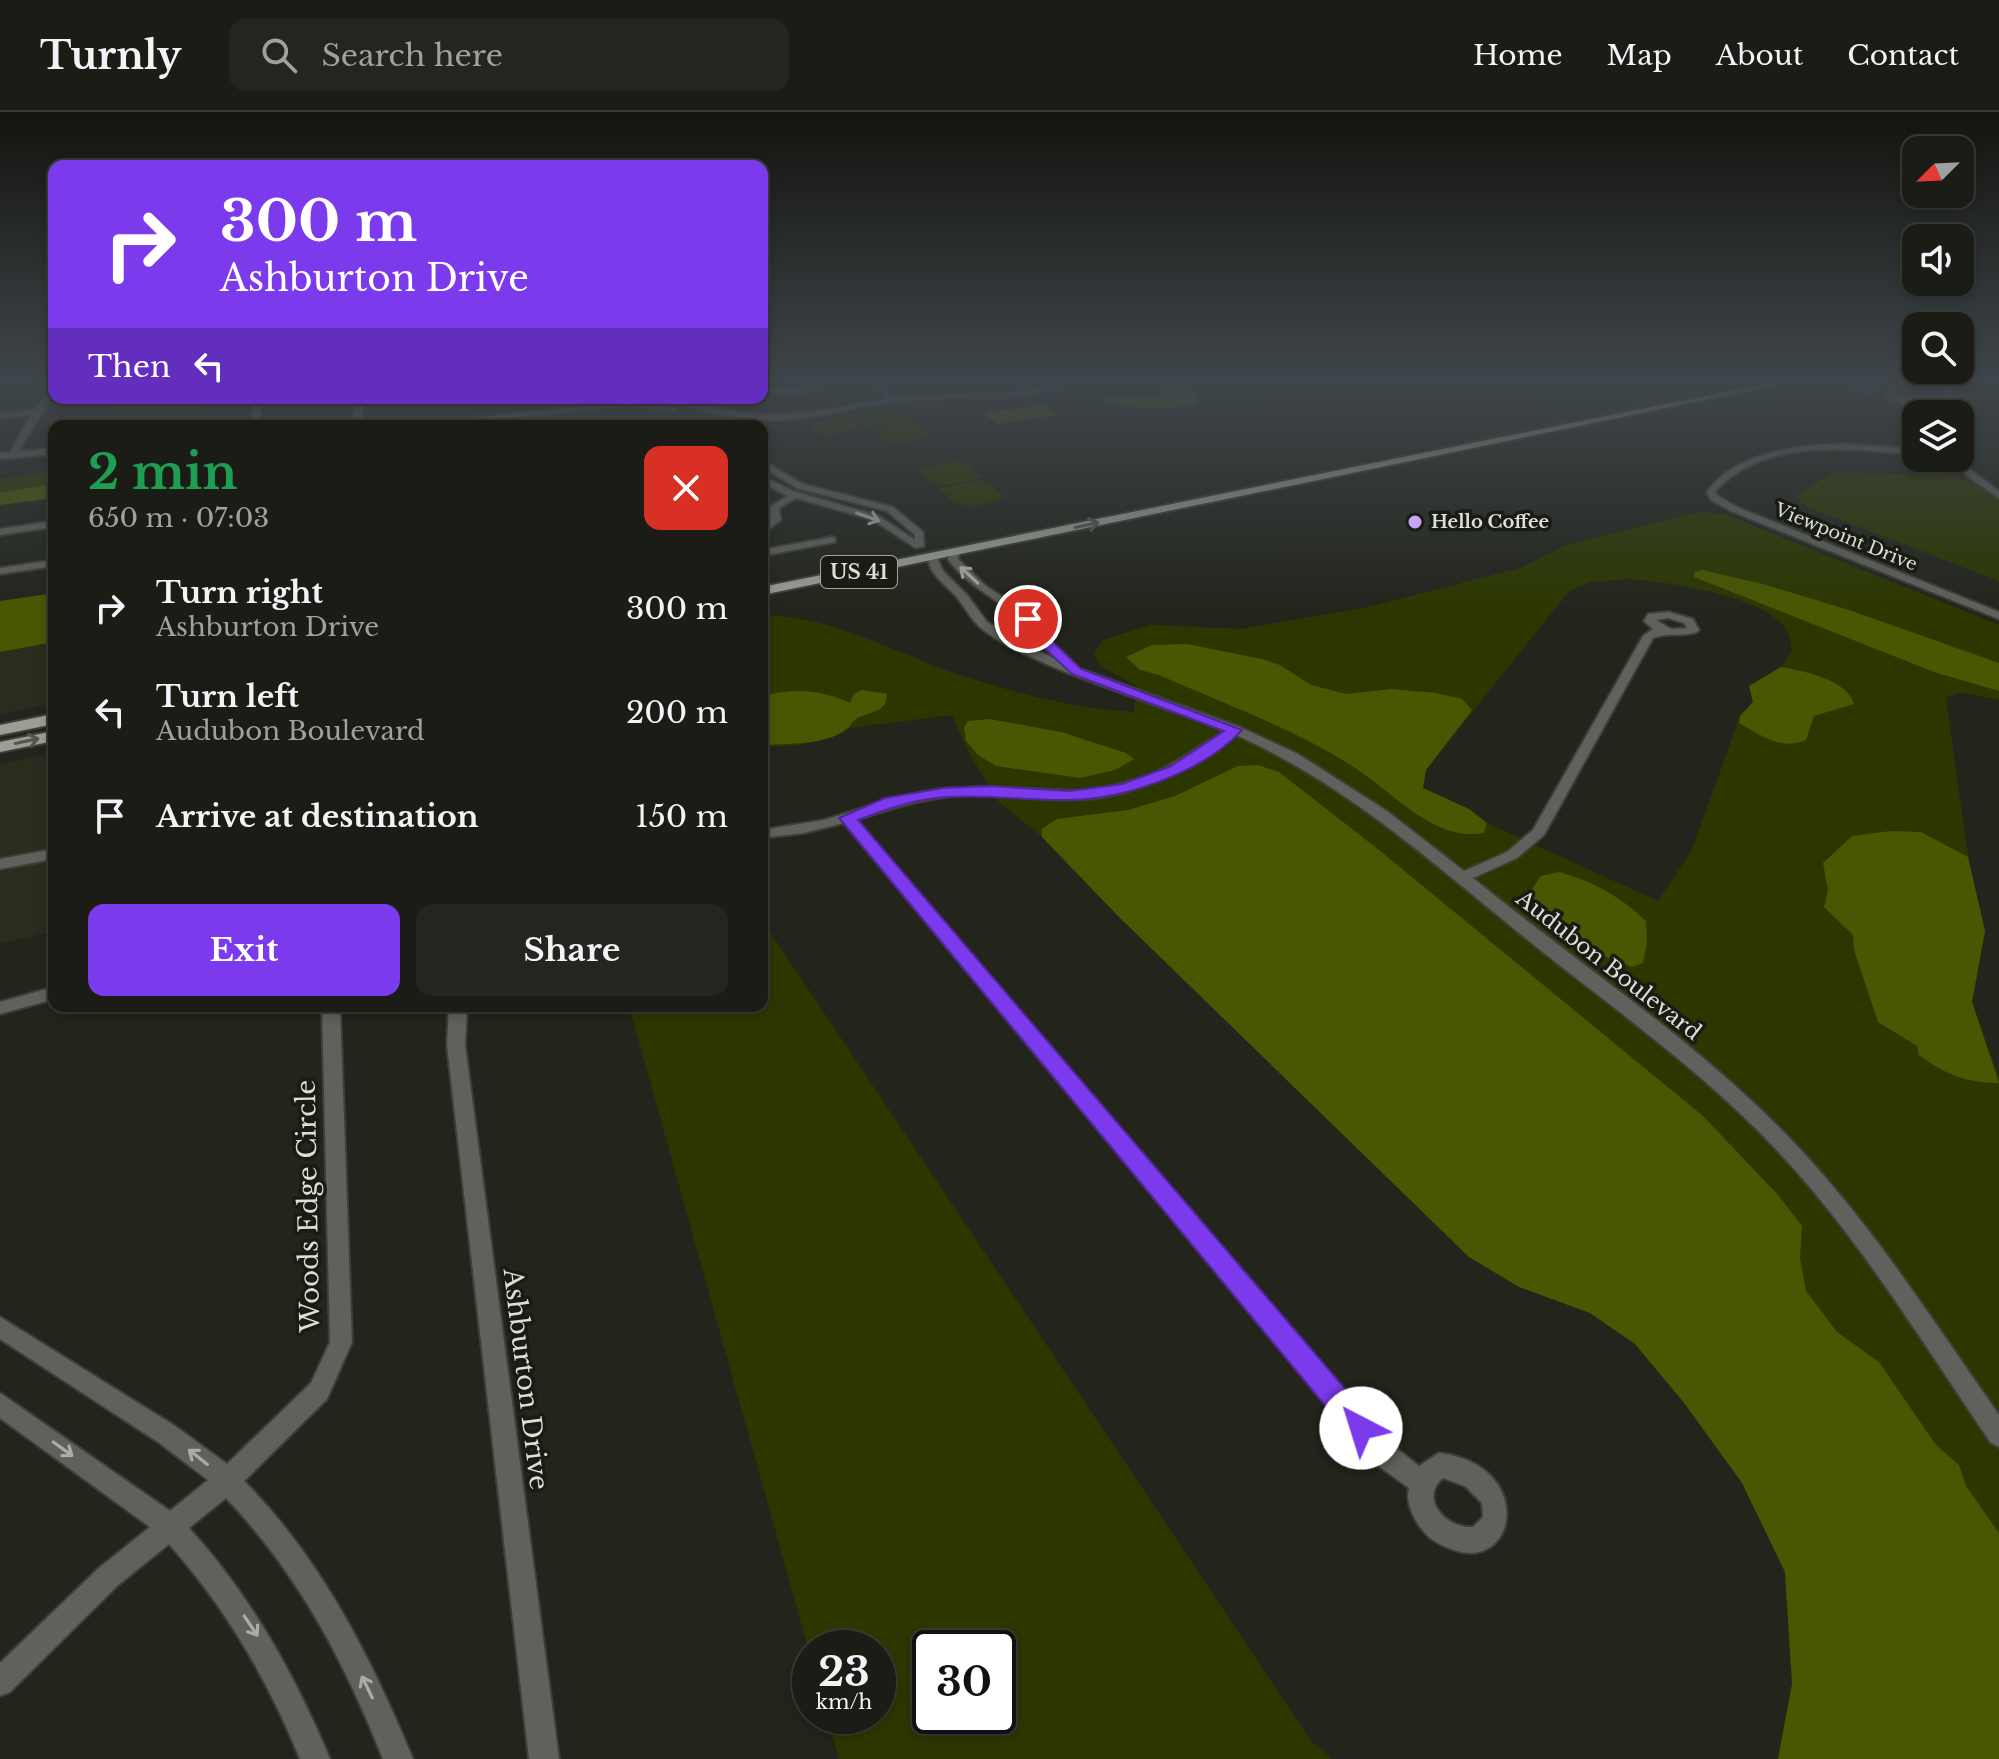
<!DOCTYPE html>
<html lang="en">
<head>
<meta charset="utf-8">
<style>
  :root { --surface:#1a1c15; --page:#23251e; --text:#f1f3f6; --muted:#9fa1a0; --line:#383a34; --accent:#7c3aed }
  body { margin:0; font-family:"Libre Baskerville",serif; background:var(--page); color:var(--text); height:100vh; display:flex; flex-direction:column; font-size:30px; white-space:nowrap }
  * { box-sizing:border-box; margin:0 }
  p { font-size:26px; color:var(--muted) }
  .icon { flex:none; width:44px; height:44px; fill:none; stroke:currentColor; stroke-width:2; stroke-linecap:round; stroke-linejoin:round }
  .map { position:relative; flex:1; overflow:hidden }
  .side { position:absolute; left:48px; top:308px; width:720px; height:592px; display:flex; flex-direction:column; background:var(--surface); border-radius:16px; box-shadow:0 4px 12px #0003,0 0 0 2px var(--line) }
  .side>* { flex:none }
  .guide { position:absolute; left:48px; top:48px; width:720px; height:244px; border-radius:16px; box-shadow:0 4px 12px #0003,0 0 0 2px var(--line); background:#7c3aed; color:#fff; overflow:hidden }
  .needle { width:52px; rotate:246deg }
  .fabs { position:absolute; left:1902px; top:24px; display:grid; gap:16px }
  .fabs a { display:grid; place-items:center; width:72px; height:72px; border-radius:16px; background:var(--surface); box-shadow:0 4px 12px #0003,0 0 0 2px var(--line); font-size:40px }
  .speed { position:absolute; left:792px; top:1518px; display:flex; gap:16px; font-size:40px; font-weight:700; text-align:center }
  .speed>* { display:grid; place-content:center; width:104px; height:104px; border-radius:50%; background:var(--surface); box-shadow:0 4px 12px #0003,0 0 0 2px var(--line); line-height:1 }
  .speed small { font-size:20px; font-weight:400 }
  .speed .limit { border:4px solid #111; border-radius:12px; background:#fff; color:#111 }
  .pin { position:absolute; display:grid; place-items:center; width:68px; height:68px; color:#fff; margin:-34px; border:4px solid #fff; border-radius:50%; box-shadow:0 2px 8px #0007 }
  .me { position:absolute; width:88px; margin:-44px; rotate:320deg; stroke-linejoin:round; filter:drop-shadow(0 0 6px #0008) }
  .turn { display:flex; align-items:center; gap:28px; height:168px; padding:0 40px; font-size:36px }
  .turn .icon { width:104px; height:104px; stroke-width:2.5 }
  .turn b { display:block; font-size:56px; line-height:68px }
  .then { display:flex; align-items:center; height:76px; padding:0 40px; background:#0003; gap:16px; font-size:30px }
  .round { display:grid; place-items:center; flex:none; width:84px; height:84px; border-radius:16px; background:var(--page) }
  .head { display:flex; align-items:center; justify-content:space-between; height:136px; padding:0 40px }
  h1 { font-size:48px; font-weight:700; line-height:60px; color:#1e9e55 }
  .primary-button { display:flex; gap:16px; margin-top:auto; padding:16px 40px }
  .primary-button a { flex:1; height:92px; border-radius:16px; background:var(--accent); color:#fff; font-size:32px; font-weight:700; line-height:92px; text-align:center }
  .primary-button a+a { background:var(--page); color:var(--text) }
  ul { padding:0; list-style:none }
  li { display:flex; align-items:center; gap:24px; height:104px; padding:0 40px }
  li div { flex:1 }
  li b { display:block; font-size:30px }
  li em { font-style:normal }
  header { display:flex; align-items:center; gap:48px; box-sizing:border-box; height:112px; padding:0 40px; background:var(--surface); border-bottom:2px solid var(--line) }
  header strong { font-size:38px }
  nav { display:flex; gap:44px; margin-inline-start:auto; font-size:28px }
  .search { width:560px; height:72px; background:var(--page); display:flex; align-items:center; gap:20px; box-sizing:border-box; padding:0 28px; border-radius:16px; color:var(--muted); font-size:30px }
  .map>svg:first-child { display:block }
</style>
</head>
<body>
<header>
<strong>Turnly</strong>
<div class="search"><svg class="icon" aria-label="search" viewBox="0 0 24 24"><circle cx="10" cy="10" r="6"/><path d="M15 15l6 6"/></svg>Search here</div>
<nav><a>Home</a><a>Map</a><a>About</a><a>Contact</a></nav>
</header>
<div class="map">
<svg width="1999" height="1647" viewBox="0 0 1999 1647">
  <rect width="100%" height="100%" fill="#23251c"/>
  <path fill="#292d1e" d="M54,530V591L0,602V540Z
    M54,641V819L0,832V652Z"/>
  <path fill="#2c3700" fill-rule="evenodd" d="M1703,281L1693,285L1457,332L1468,327Z
    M109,286H199V294L192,301C162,303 136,302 107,292Z
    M894,295L899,296L913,307L874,315L867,314L854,302Z
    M845,304H850L854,311L864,316L823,324L811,318L813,316L804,311Z
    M912,310L918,311L922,318L933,324C920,329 892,336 881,326L882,323L872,318Z
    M959,349L972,355L970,357L983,364C968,371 939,377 926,366L928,364L916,357Z
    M54,359V372L0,380V367Z
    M1833,361L1959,363L1999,387V469L1807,395L1795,384Z
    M982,368L995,374L994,377L1007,384C992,392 962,399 948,386L950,384L938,377Z
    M1697,400L1724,402L1999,513V588L1960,580L1946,586L1968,745L1985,819L1972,890L1999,965V1647H1778L1792,1572L1785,1460L1742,1371L1685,1292L1635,1232L1590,1201L1519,1175L1469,1145L1118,804L1042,725L998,689L968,639L952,603L849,616L813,630L789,634H762V504C827,500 909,548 972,567C1024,583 1079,597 1134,600L1136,573L1100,554L1094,542L1103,528L1151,513L1242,517L1368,495L1523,455L1569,432ZM1627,467C1663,469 1772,484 1788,521C1790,526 1791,534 1792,539L1781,555L1749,574L1753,590L1740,604L1691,740L1658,789L1487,711L1469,697L1423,676L1426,658L1570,478L1592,470Z
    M762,808L1312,1630L1332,1647H839L827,1604H878V1536H810V1543L629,894H762ZM930,1536H998V1604H930Z"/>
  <path fill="#485701" d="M1185,271L1199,284L1195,292C1160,300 1127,297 1092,285H1162L1165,276Z
    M1045,293L1057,303L998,312L984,301Z
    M54,372V386L0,393V380Z
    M1702,458L1763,472L1852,499L1999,551V579L1934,560L1694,465V461Z
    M54,481V530L0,540V489Z
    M1187,532L1262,547L1280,553L1311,573L1346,582L1391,577L1436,581L1462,587L1472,598L1426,658L1423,676L1469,697L1487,711L1484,721C1435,731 1393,680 1355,656C1296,617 1224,592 1159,563L1140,558L1126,545L1152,533Z
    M1781,555C1803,559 1847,567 1854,592L1814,604L1806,628C1782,639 1760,623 1739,611L1740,604L1753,590L1749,574Z
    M862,578L887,582C887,602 869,599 856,607C852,609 851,614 848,616C826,635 786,630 762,634V586C788,574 825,579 850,591L854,582Z
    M990,607L1061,620L1126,641L1134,647L1115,658L1080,666L996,654L978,643L966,629L964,616L968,609Z
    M1258,653L1279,660L1379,738L1703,1004L1778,1083L1802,1114L1800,1146L1806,1179L1837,1220L1879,1250L1936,1333L1959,1353L1966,1374L1999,1421V1647H1778L1792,1572L1785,1460L1742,1371L1685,1292L1635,1232L1590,1201L1519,1175L1469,1145L1118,804L1042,725V717L1057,707L1128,698L1175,684L1238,654Z
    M1891,719L1921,720L1968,745L1985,819L1972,890L1999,971C1966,971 1945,962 1919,943L1917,934L1878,910L1854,838L1853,823L1824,795L1828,778L1823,751L1852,724Z
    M1559,760C1594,770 1620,784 1646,809L1647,831L1643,851L1632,855L1608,846L1588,832L1572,814L1538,795L1530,780L1541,764Z"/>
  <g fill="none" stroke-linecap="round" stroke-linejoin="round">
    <path stroke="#3f4138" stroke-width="8" stroke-dasharray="8 4" stroke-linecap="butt" d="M1889,277L1902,281"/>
    <defs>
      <path id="street" d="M826,267H836L799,282L762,279V275L798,278Z
        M883,267H891L884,275L891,286L1028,279L1062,267H1072C1028,296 954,283 903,288C859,293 815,309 770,308C743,308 685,297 662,286C690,286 715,297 742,301C790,307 837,296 885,287L876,275Z
        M1833,267H1844L1877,279L1870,281Z
        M1929,267H1937L1960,284L1909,290L1935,302H1924L1883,283L1887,281L1900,286L1949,282Z
        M51,276H54C54,286 25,327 18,340L54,336V342L0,347V341H10L31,303L0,306V302L35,298Z
        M254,286H262L259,314H251Z
        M358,286H366L362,301L363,314H355L354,301Z
        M638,286H650L636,291L677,297L673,299L628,294L425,314H396L621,291Z
        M1844,332L1916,337V343C1852,336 1763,325 1715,380L1718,384L1739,396L1999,500V507L1733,400L1711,388L1707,380C1734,340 1799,333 1844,332Z
        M1960,344L1972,359L1999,379V386L1966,363L1955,346H1960Z
        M762,348L803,372L893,395L923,420L924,434L916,436L873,408L796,386L779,396L781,408L762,422V414L771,407L769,395L788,384L762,371V364L793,379L879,404L915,428V423L887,399L797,376L762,355Z
        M54,409V415L0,423V417Z
        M832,425L835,426V430L762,444V438Z
        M952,438H960L958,447L986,474L1032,505L1049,528L1080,557L1240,615L1298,642L1387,699L1464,759L1507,740L1533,718L1643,524L1653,517L1644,509L1648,502L1669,500L1693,507L1699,518L1697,520C1682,525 1667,520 1653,526L1544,723L1517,746L1473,766C1582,855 1703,933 1799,1036C1875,1117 1935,1212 1999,1303V1335L1991,1331C1925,1235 1864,1133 1785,1047C1705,959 1605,891 1513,816C1425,744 1341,670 1236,623C1195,651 1153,677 1104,685C1059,692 1014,682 969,683C929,684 894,696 856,708L1391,1332L1419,1354L1439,1341C1537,1353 1517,1463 1451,1437C1441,1433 1432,1429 1425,1421C1415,1410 1405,1391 1409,1376L1373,1350L844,711L804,721L762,726V718L824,708L899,685L940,677L981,675L1078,679L1103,677L1144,665L1165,656L1225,619C1168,596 1108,578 1051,554C1027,543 1002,533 981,516C969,506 964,492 954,482C943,471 927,459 928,443H936L943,459L968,484L987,510L1020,531L1056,547C1044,535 1035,519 1022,508C998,487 968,475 948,447ZM1668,506L1684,511L1687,516L1671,517L1656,508ZM1443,1366L1465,1374L1482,1391L1483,1405L1473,1415C1447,1417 1418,1387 1443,1366Z
        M54,448V454L0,462V456Z
        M54,737V747L0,757V747Z
        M54,875V887L0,902V890Z
        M322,894H340L352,1230L327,1287L244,1369C322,1448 371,1546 413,1647H383C345,1551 298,1461 226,1386L189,1416C251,1484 294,1562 330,1647H300C268,1568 226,1496 169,1432L117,1474L10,1580L0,1584V1551L99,1456L150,1415L0,1306V1281L170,1399L208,1368L158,1330L0,1227V1205L175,1314L227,1352L311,1271L330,1230Z
        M449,894H467L465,933L559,1647H529L447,933Z"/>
      <path id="primary" d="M1789,267H1806L762,483V475Z
        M54,602V612L0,623V613Z
        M54,619V629L0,640V630Z"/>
    </defs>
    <use href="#street" stroke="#3d3f36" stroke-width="4"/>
    <use href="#primary" stroke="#3d3f36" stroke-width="4"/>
    <use href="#street" fill="#5f615c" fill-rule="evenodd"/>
    <use href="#primary" fill="#9b9e94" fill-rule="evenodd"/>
  </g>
  <defs><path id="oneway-shaft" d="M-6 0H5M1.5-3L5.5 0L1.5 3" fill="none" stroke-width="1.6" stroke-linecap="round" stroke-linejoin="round" transform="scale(2)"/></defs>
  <g stroke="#aaaca6">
    <use href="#oneway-shaft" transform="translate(868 405) rotate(19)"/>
    <use href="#oneway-shaft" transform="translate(969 463) rotate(-137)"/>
    <use href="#oneway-shaft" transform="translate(63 1337) rotate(36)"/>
    <use href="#oneway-shaft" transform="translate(198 1345) rotate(-142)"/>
    <use href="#oneway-shaft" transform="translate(251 1514) rotate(56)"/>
    <use href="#oneway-shaft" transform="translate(367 1575) rotate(-116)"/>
  </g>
  <g stroke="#54564d">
    <use href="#oneway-shaft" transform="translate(1087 413) rotate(-12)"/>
    <use href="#oneway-shaft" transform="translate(27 629) rotate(-12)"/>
  </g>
  <linearGradient id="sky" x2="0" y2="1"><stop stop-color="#13140f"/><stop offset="0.54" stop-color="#3f464b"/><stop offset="1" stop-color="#3f464b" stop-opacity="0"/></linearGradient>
  <rect width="1999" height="497" fill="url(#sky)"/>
  <path fill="#7c3aed" stroke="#51269a" stroke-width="2" d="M1024,504H1032L1050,527L1081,557L1242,618C1204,660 1125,687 1069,688C1028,689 988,682 946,685C915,687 886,697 858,708L1371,1307L1375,1316L1371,1326L1361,1330L1352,1326L839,706L885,686L943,676L990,674L1070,679L1122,672L1171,654L1224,619L1072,562L1040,532L1022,507Z"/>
  <circle fill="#c3a7f2" stroke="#191c13" stroke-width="3" cx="1415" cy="410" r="8"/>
  <g text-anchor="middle" stroke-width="7" stroke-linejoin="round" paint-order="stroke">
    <g font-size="18" font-weight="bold" fill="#dcded7" stroke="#191c13" text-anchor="start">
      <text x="1431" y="416">Hello Coffee</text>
    </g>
    <g font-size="18" fill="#dcded7" stroke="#191c13">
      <text transform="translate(1846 425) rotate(22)" y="6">Viewpoint Drive</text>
    </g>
    <rect fill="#191c13" stroke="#a2a49c" stroke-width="2" x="821" y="444" width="76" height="32" rx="6"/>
    <g font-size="20" font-weight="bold" fill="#dcded7">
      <text x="859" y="467">US 41</text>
    </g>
    <g font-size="22" fill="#dcded7" stroke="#191c13">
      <text transform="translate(1609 853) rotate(38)" y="8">Audubon Boulevard</text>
    </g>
    <g font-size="26" fill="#dcded7" stroke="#191c13">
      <text transform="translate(308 1094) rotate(-91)" y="9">Woods Edge Circle</text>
      <text transform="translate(526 1267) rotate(83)" y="9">Ashburton Drive</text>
    </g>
  </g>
</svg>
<div class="fabs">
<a><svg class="needle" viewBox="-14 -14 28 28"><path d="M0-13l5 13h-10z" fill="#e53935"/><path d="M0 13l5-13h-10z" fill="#9fa1a0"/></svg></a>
<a><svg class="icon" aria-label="sound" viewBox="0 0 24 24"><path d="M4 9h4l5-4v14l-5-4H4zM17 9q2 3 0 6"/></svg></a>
<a><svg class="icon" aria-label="search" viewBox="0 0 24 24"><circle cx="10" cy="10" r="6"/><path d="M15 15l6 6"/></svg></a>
<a><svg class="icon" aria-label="layers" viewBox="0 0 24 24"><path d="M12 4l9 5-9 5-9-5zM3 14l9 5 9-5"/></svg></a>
</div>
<div class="speed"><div>23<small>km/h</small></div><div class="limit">30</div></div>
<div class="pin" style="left:1028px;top:507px;background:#d93025"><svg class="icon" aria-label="arrive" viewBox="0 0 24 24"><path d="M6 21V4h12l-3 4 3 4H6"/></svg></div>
<svg class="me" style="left:1361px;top:1316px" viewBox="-20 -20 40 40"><circle r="19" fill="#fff"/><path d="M0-13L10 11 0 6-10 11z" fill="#7c3aed"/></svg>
<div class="guide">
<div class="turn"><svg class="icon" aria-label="right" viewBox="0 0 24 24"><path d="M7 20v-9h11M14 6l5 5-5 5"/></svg><div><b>300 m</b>Ashburton Drive</div></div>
<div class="then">Then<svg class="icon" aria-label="left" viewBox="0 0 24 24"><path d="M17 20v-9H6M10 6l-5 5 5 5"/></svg></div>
</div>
<section class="side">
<div class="head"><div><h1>2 min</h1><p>650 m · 07:03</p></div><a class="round" style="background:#d93025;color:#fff"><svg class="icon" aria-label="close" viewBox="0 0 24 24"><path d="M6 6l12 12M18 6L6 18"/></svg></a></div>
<ul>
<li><svg class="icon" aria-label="right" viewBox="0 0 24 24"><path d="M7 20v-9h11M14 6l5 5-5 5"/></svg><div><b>Turn right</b><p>Ashburton Drive</p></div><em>300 m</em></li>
<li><svg class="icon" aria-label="left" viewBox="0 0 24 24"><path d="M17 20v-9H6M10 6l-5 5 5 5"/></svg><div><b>Turn left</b><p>Audubon Boulevard</p></div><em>200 m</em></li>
<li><svg class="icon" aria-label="arrive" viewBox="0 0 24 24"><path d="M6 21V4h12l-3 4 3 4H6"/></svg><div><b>Arrive at destination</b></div><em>150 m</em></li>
</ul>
<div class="primary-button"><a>Exit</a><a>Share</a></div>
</section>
</div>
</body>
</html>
